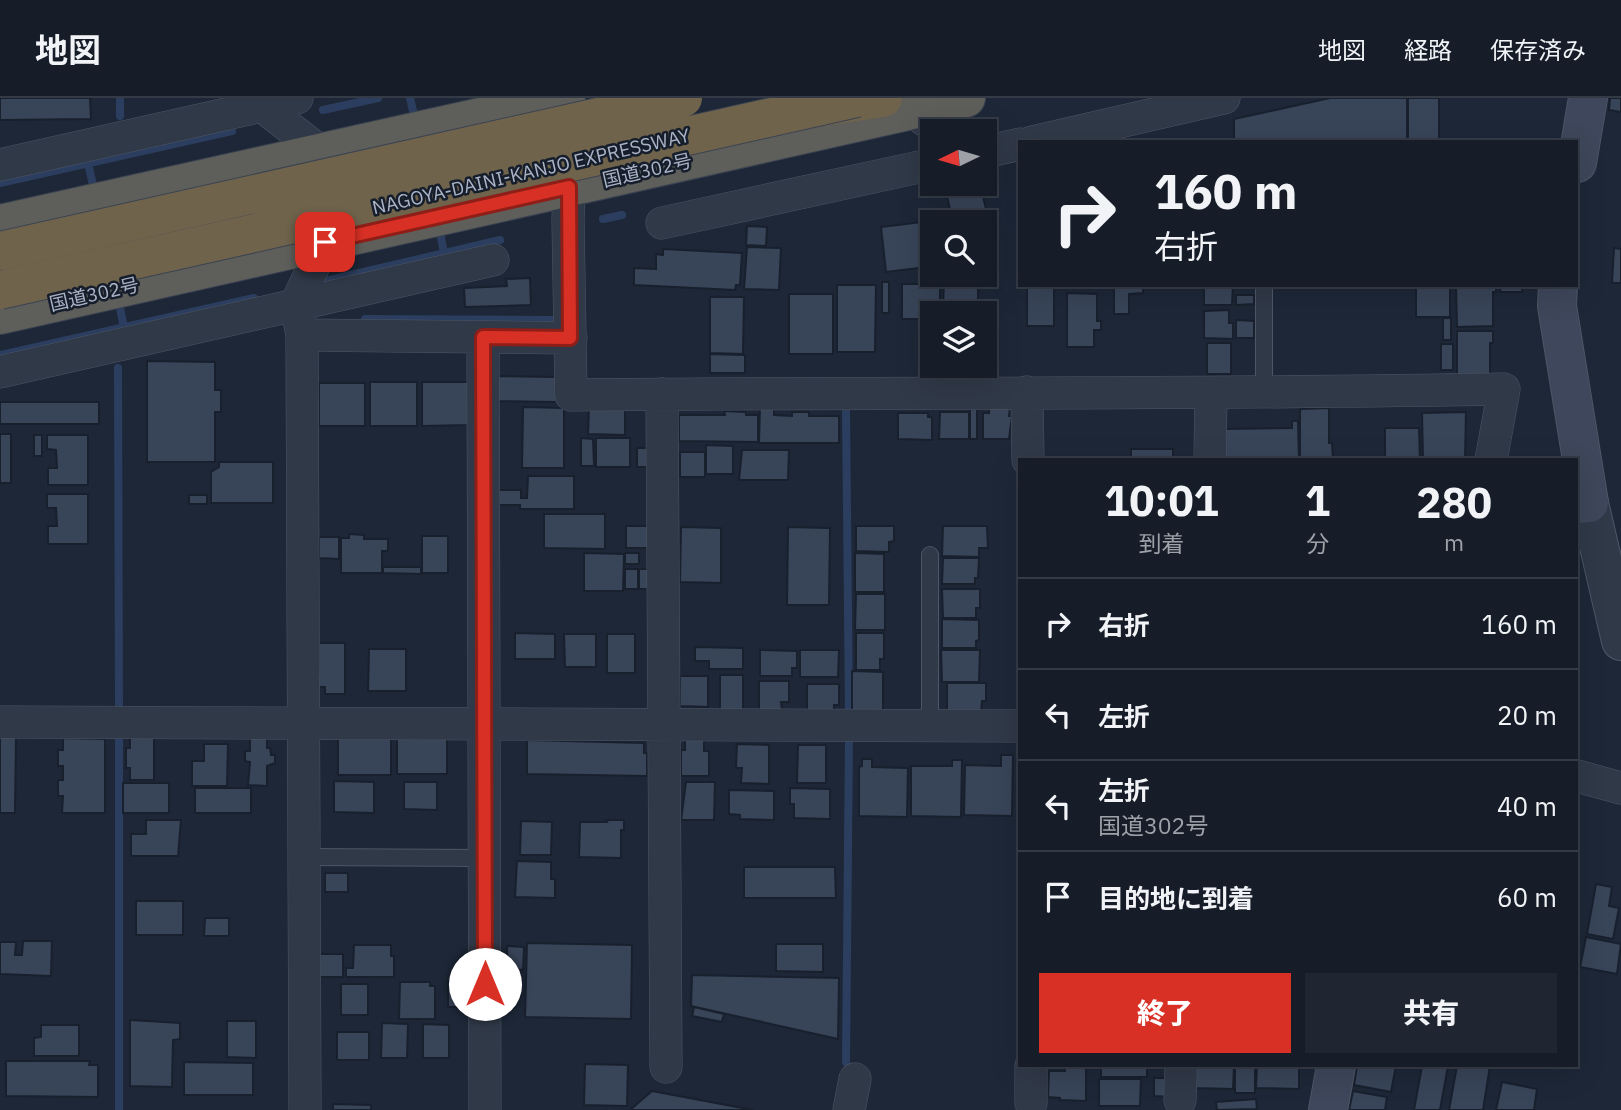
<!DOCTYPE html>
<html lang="ja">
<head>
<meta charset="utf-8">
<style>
  :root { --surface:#161d29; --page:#1f2631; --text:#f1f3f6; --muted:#9ea2a8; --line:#353b46; --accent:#d93025 }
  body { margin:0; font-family:"IBM Plex Sans","Noto Sans JP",sans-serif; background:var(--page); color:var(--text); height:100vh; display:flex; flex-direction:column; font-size:26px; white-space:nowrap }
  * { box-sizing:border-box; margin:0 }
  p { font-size:23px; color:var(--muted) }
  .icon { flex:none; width:38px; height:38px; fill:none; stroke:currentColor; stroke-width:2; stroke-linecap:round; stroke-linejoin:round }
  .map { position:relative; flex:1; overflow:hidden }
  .panel { position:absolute; left:1018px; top:360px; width:560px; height:609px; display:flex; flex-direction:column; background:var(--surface); border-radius:0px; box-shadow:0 7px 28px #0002,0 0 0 2px var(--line) }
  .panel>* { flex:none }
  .banner { position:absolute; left:1018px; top:42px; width:560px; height:147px; border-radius:0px; box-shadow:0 7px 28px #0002,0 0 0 2px var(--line); background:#161d29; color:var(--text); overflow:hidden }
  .needle { width:46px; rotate:265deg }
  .controls { position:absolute; left:920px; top:21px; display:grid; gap:14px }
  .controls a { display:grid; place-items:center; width:77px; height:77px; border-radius:0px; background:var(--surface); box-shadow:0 7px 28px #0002,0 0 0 2px var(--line); font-size:35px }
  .pin { position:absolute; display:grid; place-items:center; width:60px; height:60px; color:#fff; margin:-30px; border-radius:14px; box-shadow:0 4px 10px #0006 }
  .me { position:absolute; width:77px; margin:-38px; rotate:0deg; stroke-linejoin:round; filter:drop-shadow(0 0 5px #0008) }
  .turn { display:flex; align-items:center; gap:24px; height:147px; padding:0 21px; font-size:32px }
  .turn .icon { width:91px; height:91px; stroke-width:2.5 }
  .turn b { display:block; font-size:49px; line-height:60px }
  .eta { display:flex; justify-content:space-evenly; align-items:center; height:119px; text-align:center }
  .eta b { font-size:42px; font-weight:800; line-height:49px }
  .primary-button { display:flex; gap:14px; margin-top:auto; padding:14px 21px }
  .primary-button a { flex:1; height:80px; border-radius:0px; background:var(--accent); color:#fff; font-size:28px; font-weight:800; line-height:80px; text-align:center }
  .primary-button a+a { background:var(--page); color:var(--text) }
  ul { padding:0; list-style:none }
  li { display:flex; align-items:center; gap:21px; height:91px; padding:0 21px; border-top:2px solid var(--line) }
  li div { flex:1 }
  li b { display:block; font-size:26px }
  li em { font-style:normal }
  header { display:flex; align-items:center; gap:42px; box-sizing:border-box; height:98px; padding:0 35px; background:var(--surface); border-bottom:2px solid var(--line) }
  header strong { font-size:33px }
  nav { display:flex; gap:38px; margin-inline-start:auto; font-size:24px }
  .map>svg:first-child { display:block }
</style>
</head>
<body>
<header>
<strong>地図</strong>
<nav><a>地図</a><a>経路</a><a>保存済み</a></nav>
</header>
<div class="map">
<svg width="1621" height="1012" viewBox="0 0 1621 1012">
  <rect width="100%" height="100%" fill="#1d2737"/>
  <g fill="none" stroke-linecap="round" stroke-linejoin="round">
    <path stroke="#2c3e5f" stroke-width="8" d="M120,0V18
      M410,0L413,13
      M323,12L378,0
      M88,65L95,96
      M0,85L232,33
      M603,121L622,117
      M440,134L444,155
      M325,183L500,142
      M118,201L124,229
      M365,221L555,222
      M0,257L254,200
      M118,270L119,607
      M846,311L849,615
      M846,964L849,640
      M119,1012V638"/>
  </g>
  <path fill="#384458" stroke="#18202e" stroke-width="2" d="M0,0H90L91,21L0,22Z
    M1330,0H1407V44H1234V21Z
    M1408,0H1439V44H1408Z
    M1610,0H1621V14L1609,12Z
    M944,86H980L995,148L985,151V124H953Z
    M922,124L928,153L925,154L927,169L886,174L881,129Z
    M747,128L767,129L766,148L746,147Z
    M747,149L781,150L779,192L744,191Z
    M1614,150L1621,151V185H1612Z
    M663,151L742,155L740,187H736L735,192L634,187V170L656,171V156L663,157Z
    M944,177H978V215H943Z
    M530,180L531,207L465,209L464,190L507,188L506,181Z
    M882,184H889V215H882Z
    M902,186H940V215H933V221H902Z
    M837,187H876L875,254H837Z
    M1027,187H1054V228H1027Z
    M1114,187H1143V195L1129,196V216H1114Z
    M1204,187H1233L1232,207H1204Z
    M1416,187H1450V219H1416Z
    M1456,187H1496V194H1493V228L1457,229Z
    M1501,187H1522V194H1500Z
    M1067,195L1097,196V223H1101V232H1094V249H1067Z
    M789,196H833V256H789Z
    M1236,197H1254V206L1236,207Z
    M710,199H744L743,256L710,255Z
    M1229,212V225H1233V241L1204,240V213Z
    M1443,220H1451V242H1443Z
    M1236,222L1254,223V240H1236Z
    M1457,233H1493V245H1490V280L1457,281Z
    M1207,245H1231V276H1207Z
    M1441,246H1453V272H1441Z
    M710,256L745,257V275H710Z
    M147,263L215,264V292H221V314H215V364H147Z
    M496,278L556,279V304L496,303Z
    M370,284H417V328H370Z
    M422,284H468V327L422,328Z
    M319,285H365V328H319Z
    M0,304H99V326H0Z
    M760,308H774V317L792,318V314H809V318H839V345H759Z
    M523,309L564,310V370H522Z
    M589,310H625V337L588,336Z
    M989,310H1010L1009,318H1012L1009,341H983V315H989Z
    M1329,310V345H1332L1333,362H1300V311Z
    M970,311H977V341H970Z
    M724,313L746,314V317H758V344L679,343V317H725Z
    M940,314H969V341H939Z
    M1466,314L1465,362H1423L1422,315Z
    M898,315H928V319H932V342L898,341Z
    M1292,323H1298L1299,362H1221V331L1292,330Z
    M1385,330H1419L1420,362H1385Z
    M0,336H11V385H0Z
    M34,337H42V358H34Z
    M47,337H88V387H48V370H57L56,352L47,351Z
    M581,340L593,341L594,368H581Z
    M596,340H630V369H596Z
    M706,347L733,348V376H706Z
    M637,350H653V369H637Z
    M1131,351H1173V362H1131Z
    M742,352H789L788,382H739Z
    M680,354H705V379H680Z
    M219,364H273V405H211V374L219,369Z
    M528,378H574V411H520V407H499V392H521V400H527Z
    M47,396H88V446H48V428H57L56,410H47Z
    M189,397H207V406H189Z
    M544,416H605V451L544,450Z
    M626,428H652V450H626Z
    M856,428H894V443L889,444V454L856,453Z
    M943,428H987L988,450H979V459L942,458Z
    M681,429L721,430V485L680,484Z
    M788,429L830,430L829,507H787Z
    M349,436L364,437V441H388V453H382V475H341V440H349Z
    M422,438H448V475H422Z
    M319,439H339V461L319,460Z
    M584,455L624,456L623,493H584Z
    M625,455H639V466H625Z
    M855,455L884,456V494H855Z
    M943,460H979L978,480H975V486H942Z
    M383,469H421V476L383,475Z
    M625,471H638V491H625Z
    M639,471H652V491H639Z
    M942,491H980V510H976V520H943Z
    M856,496H885V532H855Z
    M942,521L979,522V542L976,543V550H942Z
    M515,535L555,536V561H515Z
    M856,535H884V561H880V572H856Z
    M564,536H596V569H565Z
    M607,536H635V575H607Z
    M319,545H345V596H325V589H316V576H319Z
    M695,549L743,550V571H709V563H695Z
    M369,551H406V593H368Z
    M760,552L797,553V570H792V578H760Z
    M800,552H839L838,579H800Z
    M941,552H980L979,584H942Z
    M852,573L883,574V614H852Z
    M720,577H743V613H720Z
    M680,578H708V609L680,608Z
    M759,583H789V604H781L782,613L759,612Z
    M947,585H986V603H982L981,616H947Z
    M807,586H839V607H834V612L807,613Z
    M0,638H16L15,715H0Z
    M130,638H154V682H130V670H126V650H130Z
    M250,639H267V650H270L271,657H275V665L267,668V688L248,687L250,664L245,663V653H250Z
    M63,640L105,641V715H62L63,698H58V682H63V668H58V652H63Z
    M397,640H447V676H397Z
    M338,641H391V677H338Z
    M685,641L704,642V653H709V678H681V652H685Z
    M527,642L644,645V655H647V678L527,676Z
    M204,646H228L227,688H192V663H204Z
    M737,646L769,647V686L741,685L742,670H736Z
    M798,647H826V685H797Z
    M1001,657H1013L1012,718L964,717L965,667L1001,668Z
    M862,661H872V669L908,670L907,719L859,718V669L862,668Z
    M952,662H962L961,719L911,718V668H952Z
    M334,683L374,684V715L334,714Z
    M404,684H437V712L404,711Z
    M686,684H715L714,722H681Z
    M123,685H169V715H123Z
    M195,690H251V715H195Z
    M790,690L830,691V721L794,720V706H790Z
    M729,692L774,693V722L740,721V717L729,716Z
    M146,722H181L178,758H131V736H146Z
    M606,722H624V732H621V760L579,759L580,724H607Z
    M521,723L552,724L551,757H520Z
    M517,763L551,764V781H555V800L515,799Z
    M744,769H835L836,800H744Z
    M325,775H348V794H325Z
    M1596,786L1612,789L1609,808L1619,810L1613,841L1587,836Z
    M136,803H183V837H136Z
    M205,820H229V838H204Z
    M1586,839L1621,846L1617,876L1580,869Z
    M23,843H52L51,878L0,876V844H16L15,857H22Z
    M527,845L632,847L631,921L525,919Z
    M776,846H823V874L776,873Z
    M354,847H391V858H394V879H346V870H353Z
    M507,848L524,849L523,872L507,871Z
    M318,856H343V879H318Z
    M692,877L839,880L838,941L691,908Z
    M400,884H430V888H435V921H399Z
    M448,884H472V909H448Z
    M341,886H368V917H341Z
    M694,909L724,916L722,924L692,918Z
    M130,922L180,925V941L173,942L172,989L130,988Z
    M227,923H256V960L227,959Z
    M382,925L408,926L407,960H381Z
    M423,926L449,927V960H423Z
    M41,927H79V958H34V940L41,939Z
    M337,934H369V962H337Z
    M6,963H90L89,967H98V999L6,998Z
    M184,964L253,965V997H184Z
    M585,966L628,967L627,1008L584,1007Z
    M1065,968H1086V1003L1060,1002V1000L1048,999L1049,973H1065Z
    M1101,968H1147V979H1101Z
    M1192,968H1234L1233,991L1192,990Z
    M1235,968H1255V995H1235Z
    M1257,968H1299V991L1256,990Z
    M1357,968H1396L1391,994L1354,987Z
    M1422,968H1448L1440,1012H1414Z
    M1457,968H1490L1483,1012H1449Z
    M1154,980H1173V999L1154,998Z
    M1099,981H1141L1140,1008H1099Z
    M1502,984L1537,991L1534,1012H1496Z
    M652,993L753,1012H630Z
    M1353,993L1387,999L1385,1012H1349Z
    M1256,1001L1257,1011L1217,1012L1216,1004Z
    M333,1006L371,1007V1012H333Z"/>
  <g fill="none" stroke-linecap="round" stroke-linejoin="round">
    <defs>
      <path id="service" d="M1264,187V295
        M930,628V457
        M304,759L485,760"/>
      <path id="minor" d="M262,8L321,54
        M911,13L941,33
        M1032,44L1224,0
        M985,54L1020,46
        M0,67L297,0
        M570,68L568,121L571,297C882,294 1193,297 1504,291L1491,362
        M662,125L933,66
        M302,237L571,240
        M483,239L485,1012
        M0,274L493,162
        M1027,294L1028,362
        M662,296L666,969
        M1210,362L1211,295
        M0,624L1020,628
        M1577,678L1621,690
        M1031,968V1005
        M1180,1002L1181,968
        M305,1012L302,237L296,206L325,144
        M849,1012L855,981"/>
      <path id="tertiary" d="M1589,405L1621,543"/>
      <path id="secondary" d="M1577,65L1588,0
        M1558,187L1557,208L1589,405L1577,406
        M1328,1012L1336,968"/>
      <path id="trunk" d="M0,126L566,0
        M0,217L966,0"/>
      <path id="motorway" d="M823,9L883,0"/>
    </defs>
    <use href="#service" stroke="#4e5666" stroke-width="18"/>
    <use href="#minor" stroke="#4e5666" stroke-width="33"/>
    <use href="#tertiary" stroke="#4e5666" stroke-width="40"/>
    <use href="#secondary" stroke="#4e5666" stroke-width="40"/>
    <use href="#trunk" stroke="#3b4352" stroke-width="40"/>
    <use href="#motorway" stroke="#3b4352" stroke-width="40"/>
    <use href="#service" stroke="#303948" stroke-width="16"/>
    <use href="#minor" stroke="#303948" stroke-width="32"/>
    <use href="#tertiary" stroke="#303948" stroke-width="38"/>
    <use href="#secondary" stroke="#3e475b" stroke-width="38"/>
    <use href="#trunk" stroke="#5e5e5a" stroke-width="38"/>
    <use href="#motorway" stroke="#6f634c" stroke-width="38"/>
    <defs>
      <path id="motorway-bridge" d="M0,153L683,0
        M0,192L857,0"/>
    </defs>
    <use href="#motorway-bridge" stroke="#3b4352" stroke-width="40" stroke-linecap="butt"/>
    <use href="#motorway-bridge" stroke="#6f634c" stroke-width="38"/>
  </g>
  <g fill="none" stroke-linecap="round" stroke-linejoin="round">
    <defs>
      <path id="route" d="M325,144L569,89L570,240L483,239L485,886"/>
    </defs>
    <use href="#route" stroke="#8d1f18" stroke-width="18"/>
    <use href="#route" stroke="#d93025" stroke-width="12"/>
  </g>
  <g text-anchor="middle" stroke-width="5" stroke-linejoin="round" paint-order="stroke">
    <g font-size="19" fill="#aab3c5" stroke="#161e2c">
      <text transform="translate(647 72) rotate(-13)" y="7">国道302号</text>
      <text transform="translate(531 73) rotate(-13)" y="7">NAGOYA-DAINI-KANJO EXPRESSWAY</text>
      <text transform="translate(94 196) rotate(-13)" y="7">国道302号</text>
    </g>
  </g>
</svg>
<div class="controls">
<a><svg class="needle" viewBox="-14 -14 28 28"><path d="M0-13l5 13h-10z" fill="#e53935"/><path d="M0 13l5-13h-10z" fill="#9ea2a8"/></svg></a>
<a><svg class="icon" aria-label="search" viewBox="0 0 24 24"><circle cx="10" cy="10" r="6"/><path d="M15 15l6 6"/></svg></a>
<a><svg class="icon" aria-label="layers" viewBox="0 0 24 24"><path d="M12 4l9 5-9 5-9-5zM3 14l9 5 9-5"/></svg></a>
</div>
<div class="pin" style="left:325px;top:144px;background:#d93025"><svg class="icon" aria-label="arrive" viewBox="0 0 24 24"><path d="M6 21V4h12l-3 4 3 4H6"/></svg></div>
<svg class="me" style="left:485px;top:886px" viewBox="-20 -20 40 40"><circle r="19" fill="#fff"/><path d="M0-13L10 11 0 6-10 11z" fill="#d93025"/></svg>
<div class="banner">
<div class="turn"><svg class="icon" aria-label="right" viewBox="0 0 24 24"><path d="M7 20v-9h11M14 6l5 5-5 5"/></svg><div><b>160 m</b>右折</div></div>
</div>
<section class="panel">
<div class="eta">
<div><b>10:01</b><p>到着</p></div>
<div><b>1</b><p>分</p></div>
<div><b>280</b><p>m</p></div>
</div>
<ul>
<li><svg class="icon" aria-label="right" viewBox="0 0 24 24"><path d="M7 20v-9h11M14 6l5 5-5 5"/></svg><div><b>右折</b></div><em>160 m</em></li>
<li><svg class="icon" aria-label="left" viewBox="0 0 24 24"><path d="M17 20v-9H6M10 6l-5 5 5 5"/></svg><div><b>左折</b></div><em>20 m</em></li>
<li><svg class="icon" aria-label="left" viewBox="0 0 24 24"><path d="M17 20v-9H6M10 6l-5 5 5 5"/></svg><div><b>左折</b><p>国道302号</p></div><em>40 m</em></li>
<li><svg class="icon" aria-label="arrive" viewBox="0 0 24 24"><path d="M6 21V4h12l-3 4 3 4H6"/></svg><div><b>目的地に到着</b></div><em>60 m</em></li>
</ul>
<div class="primary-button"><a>終了</a><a>共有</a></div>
</section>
</div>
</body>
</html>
